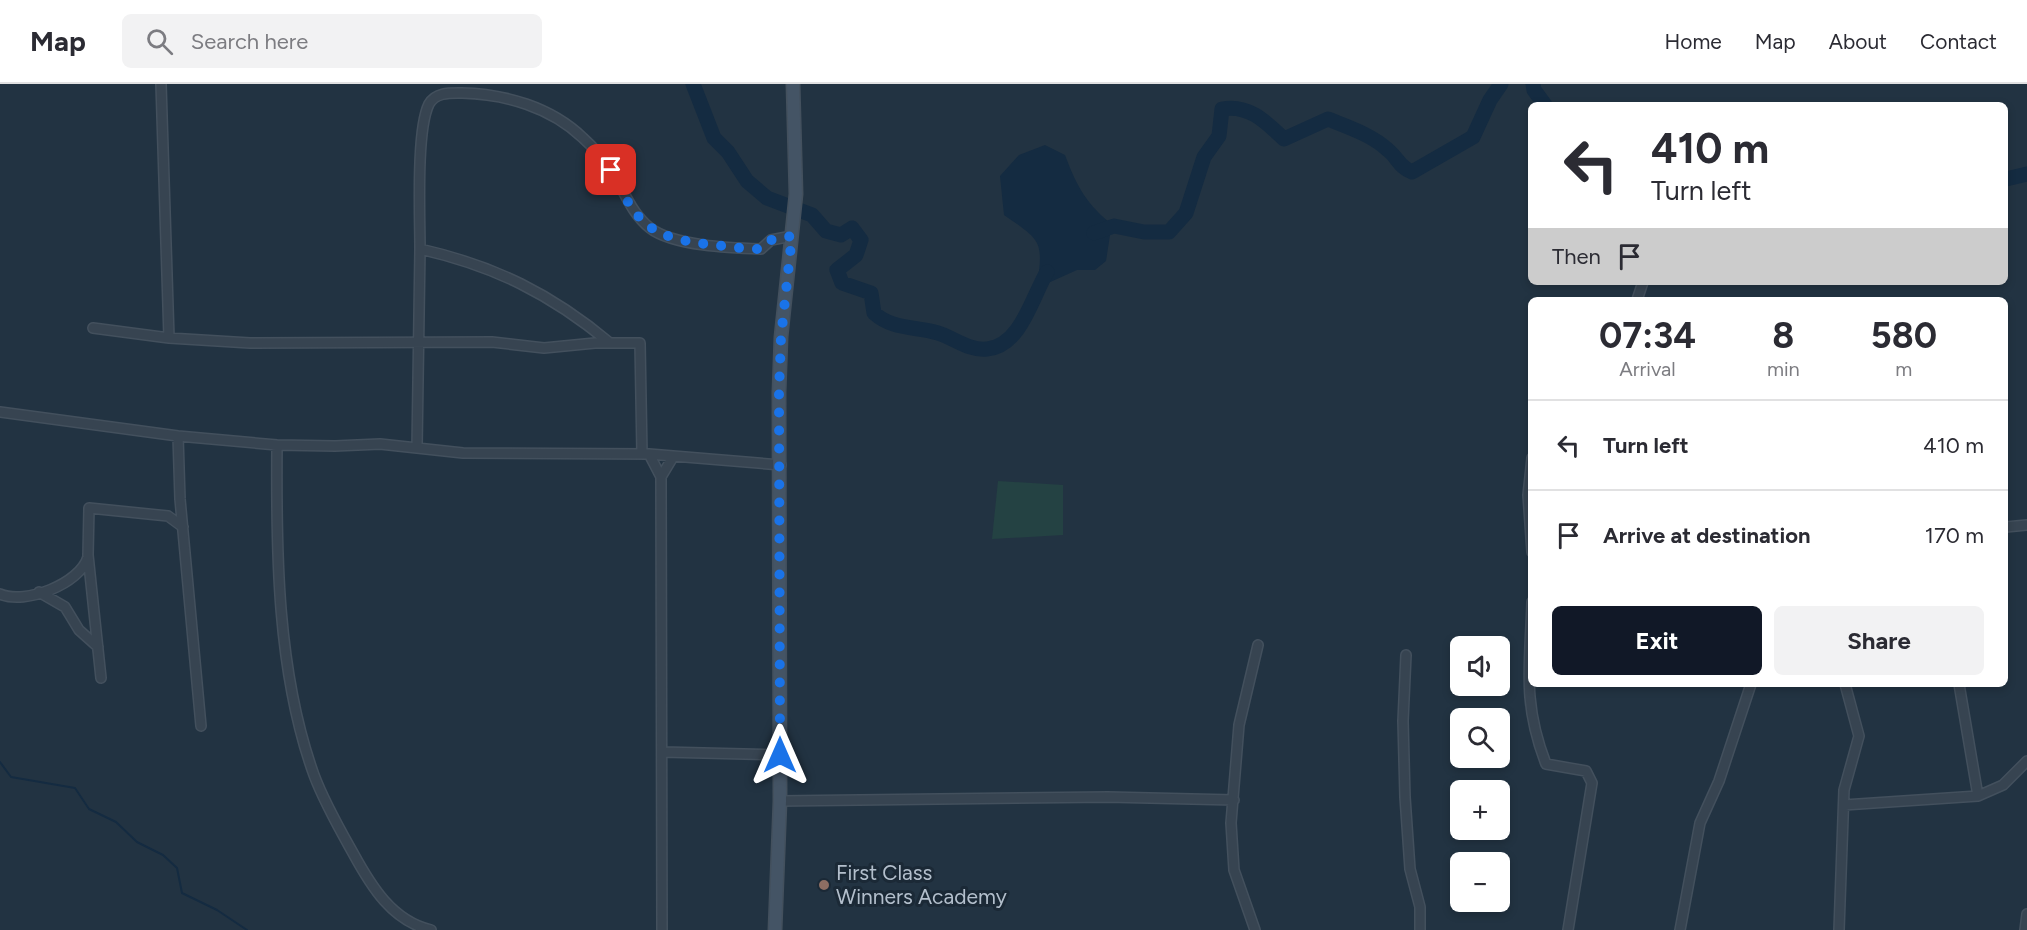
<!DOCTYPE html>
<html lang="en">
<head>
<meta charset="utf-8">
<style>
  :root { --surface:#fff; --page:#f2f2f3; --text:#2b2b33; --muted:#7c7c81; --line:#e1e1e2; --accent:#111827 }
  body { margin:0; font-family:Figtree,sans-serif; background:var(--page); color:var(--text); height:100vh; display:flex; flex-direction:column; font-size:22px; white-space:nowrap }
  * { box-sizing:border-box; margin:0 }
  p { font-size:20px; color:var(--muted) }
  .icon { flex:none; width:33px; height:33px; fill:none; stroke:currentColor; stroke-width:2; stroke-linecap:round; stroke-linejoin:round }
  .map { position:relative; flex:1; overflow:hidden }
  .drawer { position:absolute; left:1528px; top:213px; width:480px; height:390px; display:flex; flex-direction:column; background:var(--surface); border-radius:9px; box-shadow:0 3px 9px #0003 }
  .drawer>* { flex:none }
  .top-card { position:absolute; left:1528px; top:18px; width:480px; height:183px; border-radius:9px; box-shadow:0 3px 9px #0003; background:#fff; color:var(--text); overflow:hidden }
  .buttons { position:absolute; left:1450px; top:552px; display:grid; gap:12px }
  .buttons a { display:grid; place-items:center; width:60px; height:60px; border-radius:9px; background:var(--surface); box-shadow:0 3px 9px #0003; font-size:30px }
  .pin { position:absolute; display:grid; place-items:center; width:51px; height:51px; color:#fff; margin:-26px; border-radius:12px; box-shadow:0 3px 9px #0006 }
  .me { position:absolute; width:66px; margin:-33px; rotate:0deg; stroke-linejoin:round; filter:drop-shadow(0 0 4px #0008) }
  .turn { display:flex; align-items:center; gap:21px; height:126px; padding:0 24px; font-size:27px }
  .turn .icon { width:78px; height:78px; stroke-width:2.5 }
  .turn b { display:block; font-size:42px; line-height:51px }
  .then { display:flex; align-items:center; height:57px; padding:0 24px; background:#0003; gap:12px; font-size:22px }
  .eta { display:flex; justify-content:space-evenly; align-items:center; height:102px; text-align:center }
  .eta b { font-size:36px; font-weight:700; line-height:42px }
  .primary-button { display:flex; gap:12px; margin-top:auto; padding:12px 24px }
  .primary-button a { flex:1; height:69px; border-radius:9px; background:var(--accent); color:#fff; font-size:24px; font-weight:700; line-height:69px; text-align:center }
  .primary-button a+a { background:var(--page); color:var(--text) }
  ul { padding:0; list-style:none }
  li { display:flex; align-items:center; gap:18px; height:90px; padding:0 24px; border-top:2px solid var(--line) }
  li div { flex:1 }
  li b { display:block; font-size:22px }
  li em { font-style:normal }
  header { display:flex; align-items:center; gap:36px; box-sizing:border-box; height:84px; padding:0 30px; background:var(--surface); border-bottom:2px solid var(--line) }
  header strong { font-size:28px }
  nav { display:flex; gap:33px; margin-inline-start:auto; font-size:21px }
  .search { width:420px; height:54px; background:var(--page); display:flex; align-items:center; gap:15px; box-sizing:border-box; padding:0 21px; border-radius:9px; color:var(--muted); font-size:22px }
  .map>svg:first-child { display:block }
</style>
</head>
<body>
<header>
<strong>Map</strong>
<div class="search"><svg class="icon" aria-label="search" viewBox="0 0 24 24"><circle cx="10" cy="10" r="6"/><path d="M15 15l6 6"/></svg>Search here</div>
<nav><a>Home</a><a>Map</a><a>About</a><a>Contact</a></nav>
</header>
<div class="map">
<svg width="2027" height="846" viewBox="0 0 2027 846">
  <rect width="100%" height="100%" fill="#223342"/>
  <path fill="#244243" d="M998,397L1063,401V451L992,455Z"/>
  <path fill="#142b41" d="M1045,61L1065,71C1077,103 1087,121 1114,142L1110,151L1106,177L1095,186H1077L1037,204C1043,157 1043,158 1004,131L1000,92L1019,71Z"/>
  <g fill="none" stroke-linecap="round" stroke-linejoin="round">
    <path stroke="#142b41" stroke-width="2" d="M0,678L11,693L75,704L89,725L116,738L137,758L163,771L177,784L182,809L217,826L247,846"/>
    <path stroke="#142b41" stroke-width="15" d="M693,0L714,54L728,68L747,97L767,114L812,131L826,147L841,151L852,144L861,156L856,171L837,186L842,199L871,209L874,229C893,246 914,242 938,249C954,254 969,267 987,265C1021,262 1032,213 1047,188
      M1533,0L1534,6L1545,21
      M2006,95L2027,90
      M1094,149L1114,142L1144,148H1169L1186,129L1204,73L1219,52L1222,25C1249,20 1266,38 1284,55L1328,35C1348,43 1372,51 1388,66C1398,74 1399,83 1412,88L1473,53L1490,16L1501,0"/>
    <defs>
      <path id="street" d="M161,0L169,254L250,259L492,258L544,264L595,259H640L642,370
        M1637,216L1643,198
        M93,244L169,254
        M610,259C551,210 495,182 420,165C420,133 416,46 429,20C436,8 450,9 462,9C505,10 551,23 583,54C593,63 602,73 610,85C624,105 630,128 650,144C673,162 732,164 761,165L771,156L792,152
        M0,328L178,352L277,361L335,362L380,360L463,369L649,370L781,381
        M178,352L180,415L201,642
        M277,361C276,468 277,589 314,691C324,718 339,744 353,769C371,802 392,837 431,846
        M417,364L420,165
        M649,370L661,393L662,846
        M1532,374L1528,411L1532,468
        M661,393L673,373
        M2006,443L2027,441
        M39,508L65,523L79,546L98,563
        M0,510C25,521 80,500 88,473
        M1532,518C1530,581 1522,618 1546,680L1586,687L1592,699L1568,846
        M1406,571L1403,637L1405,713L1410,785L1420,823V846
        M101,594L88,471L89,424L168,432L183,443
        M1959,600L1978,712
        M663,668L780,671
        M780,717L1108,713L1234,716
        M1844,721L1978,712L2003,701L2027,677
        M1255,846L1234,786L1231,739L1239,641L1258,561
        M1680,846L1700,739L1719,697L1751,600
        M1839,846L1844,706L1859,652L1845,600
        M2025,846L2027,830"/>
      <path id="secondary" d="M775,846L780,717L779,308L781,253L796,110L793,0"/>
    </defs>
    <use href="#street" stroke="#43505d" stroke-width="12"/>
    <use href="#secondary" stroke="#43505d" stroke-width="15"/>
    <use href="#street" stroke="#374451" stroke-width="9"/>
    <use href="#secondary" stroke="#445465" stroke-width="12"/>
  </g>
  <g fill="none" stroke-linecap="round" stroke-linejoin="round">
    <path stroke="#1a73e8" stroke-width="10" stroke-dasharray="0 18" d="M611,86C636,137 647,153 706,160C724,162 742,165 761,165L771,156L792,152L781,253L779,308L780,671"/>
  </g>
  <circle fill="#8d6e63" stroke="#1b2936" stroke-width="2" cx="824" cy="801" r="6"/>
  <g text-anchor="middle" stroke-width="6" stroke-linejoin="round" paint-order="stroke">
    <g font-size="21" fill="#b3bfcc" stroke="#1b2936" text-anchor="start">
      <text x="836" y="796">First Class<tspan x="836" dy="24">Winners Academy</tspan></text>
    </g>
  </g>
</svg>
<div class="buttons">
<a><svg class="icon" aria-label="sound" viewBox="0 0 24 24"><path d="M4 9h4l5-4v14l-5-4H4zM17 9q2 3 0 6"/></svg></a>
<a><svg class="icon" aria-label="search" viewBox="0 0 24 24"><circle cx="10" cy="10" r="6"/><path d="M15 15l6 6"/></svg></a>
<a>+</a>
<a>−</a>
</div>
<div class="pin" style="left:611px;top:86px;background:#d93025"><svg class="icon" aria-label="arrive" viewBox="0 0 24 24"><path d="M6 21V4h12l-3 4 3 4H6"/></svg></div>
<svg class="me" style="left:780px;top:671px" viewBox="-20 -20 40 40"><path d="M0-17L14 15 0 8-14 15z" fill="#1a73e8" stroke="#fff" stroke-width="4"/></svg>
<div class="top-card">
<div class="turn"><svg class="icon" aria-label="left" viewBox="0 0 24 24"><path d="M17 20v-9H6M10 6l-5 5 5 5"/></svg><div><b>410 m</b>Turn left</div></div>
<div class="then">Then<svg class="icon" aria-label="arrive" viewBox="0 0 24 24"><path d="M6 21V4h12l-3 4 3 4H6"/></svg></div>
</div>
<section class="drawer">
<div class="eta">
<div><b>07:34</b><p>Arrival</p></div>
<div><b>8</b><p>min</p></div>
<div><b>580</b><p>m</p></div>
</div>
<ul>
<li><svg class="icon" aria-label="left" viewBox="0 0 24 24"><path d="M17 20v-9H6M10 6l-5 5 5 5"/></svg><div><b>Turn left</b></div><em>410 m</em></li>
<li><svg class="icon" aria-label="arrive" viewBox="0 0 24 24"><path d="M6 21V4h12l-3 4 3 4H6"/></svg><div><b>Arrive at destination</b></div><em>170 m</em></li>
</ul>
<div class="primary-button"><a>Exit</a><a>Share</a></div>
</section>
</div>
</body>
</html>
